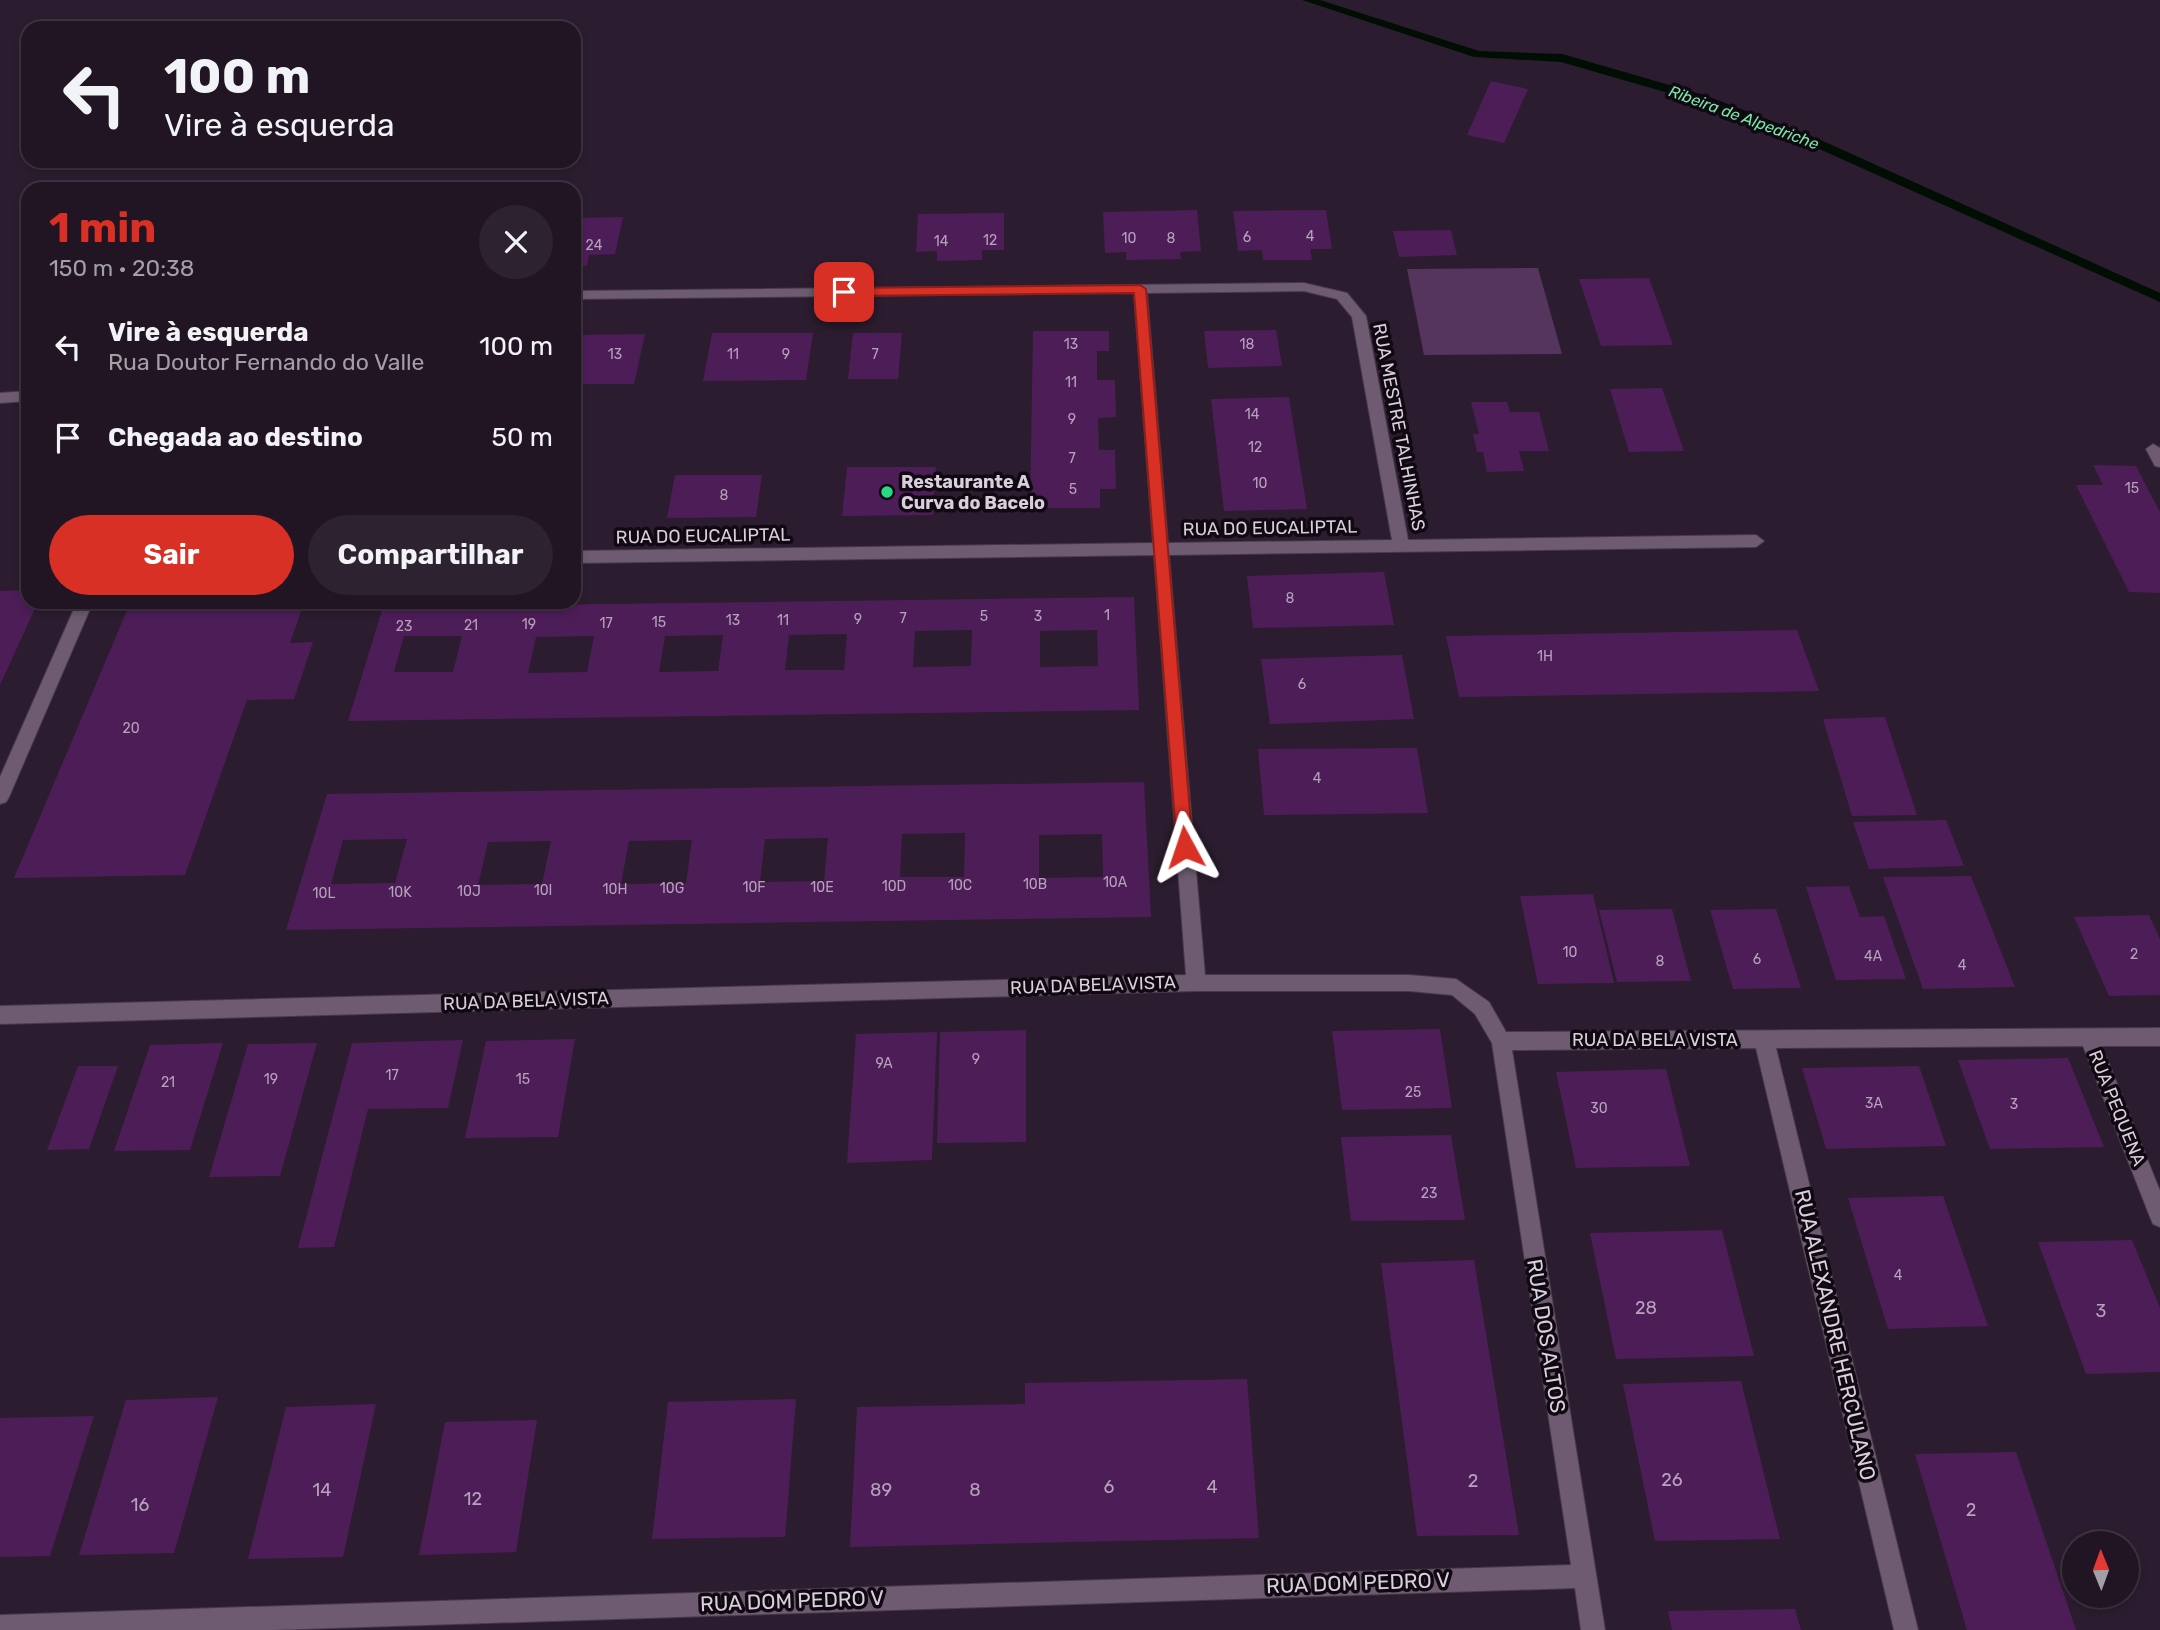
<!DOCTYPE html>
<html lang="pt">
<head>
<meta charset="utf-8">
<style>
  :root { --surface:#211523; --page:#2d2230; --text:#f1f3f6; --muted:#a29fa6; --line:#3e3441; --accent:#d93025 }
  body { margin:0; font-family:Rubik,sans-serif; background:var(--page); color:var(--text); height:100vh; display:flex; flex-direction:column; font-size:26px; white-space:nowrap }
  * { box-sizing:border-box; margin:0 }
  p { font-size:23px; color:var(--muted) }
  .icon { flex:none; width:38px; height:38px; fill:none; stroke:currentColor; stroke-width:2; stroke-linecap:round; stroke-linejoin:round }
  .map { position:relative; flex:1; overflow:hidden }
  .details { position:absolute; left:21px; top:182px; width:560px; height:427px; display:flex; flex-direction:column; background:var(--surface); border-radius:21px; box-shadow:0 4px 10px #0003,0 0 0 2px var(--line) }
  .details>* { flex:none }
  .hud { position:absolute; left:21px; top:21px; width:560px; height:147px; border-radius:21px; box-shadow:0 4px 10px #0003,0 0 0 2px var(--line); background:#211523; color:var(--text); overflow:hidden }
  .needle { width:46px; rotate:359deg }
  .controls { position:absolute; left:2062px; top:1531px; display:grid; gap:14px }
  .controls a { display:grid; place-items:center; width:77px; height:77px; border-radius:50%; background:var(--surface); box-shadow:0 4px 10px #0003,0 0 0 2px var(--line); font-size:35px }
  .pin { position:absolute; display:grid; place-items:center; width:60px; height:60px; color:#fff; margin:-30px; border-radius:14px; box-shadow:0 4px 10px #0006 }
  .me { position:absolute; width:77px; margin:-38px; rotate:355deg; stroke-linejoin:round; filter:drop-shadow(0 0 5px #0008) }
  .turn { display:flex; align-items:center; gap:24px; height:147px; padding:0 28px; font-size:32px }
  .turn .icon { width:91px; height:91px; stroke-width:2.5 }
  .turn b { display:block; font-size:49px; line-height:60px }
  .round { display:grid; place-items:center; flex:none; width:74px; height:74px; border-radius:37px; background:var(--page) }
  .headline { display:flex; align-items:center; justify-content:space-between; height:119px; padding:0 28px }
  h1 { font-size:42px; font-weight:700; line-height:52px; color:var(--accent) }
  .action { display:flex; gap:14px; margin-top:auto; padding:14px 28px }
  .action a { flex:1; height:80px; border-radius:42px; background:var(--accent); color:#fff; font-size:28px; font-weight:700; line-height:80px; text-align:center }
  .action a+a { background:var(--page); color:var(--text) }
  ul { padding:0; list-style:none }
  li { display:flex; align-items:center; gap:21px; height:91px; padding:0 28px }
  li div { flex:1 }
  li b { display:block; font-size:26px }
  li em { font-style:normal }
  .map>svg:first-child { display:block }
</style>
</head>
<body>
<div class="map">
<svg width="2160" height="1630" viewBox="0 0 2160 1630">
  <rect width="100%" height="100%" fill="#2c1c2f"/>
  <path fill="#55345d" d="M1538,268L1562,354L1424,355L1407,269Z"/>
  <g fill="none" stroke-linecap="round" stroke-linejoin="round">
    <path fill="#000e03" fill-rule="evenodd" d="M1302,0H1320L1479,51L1562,54L1704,95L1814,137L2160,293V302L1806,143L1696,101L1561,62L1474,57Z"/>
  </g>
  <path fill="#4d1d58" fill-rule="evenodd" d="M1491,81L1528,89L1504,143L1467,135Z
    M1197,210L1201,251L1180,252L1181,259L1126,260V252L1105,253L1103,212Z
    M1326,210L1332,249H1310L1312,260H1263L1262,250L1238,251L1233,211Z
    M1004,213V250H982V260L937,261V251L916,252L918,214Z
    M623,217L615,254L589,255L587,266H574V218Z
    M1451,230L1457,255L1399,257L1393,231Z
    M1649,278L1673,345L1601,346L1579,279Z
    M1276,330L1282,366L1208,368L1204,331Z
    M1033,331H1109V351H1097V380H1115L1116,417L1098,418L1099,450H1115L1116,489H1100V508H1030Z
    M712,333H813L806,380L703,381Z
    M853,333H902L898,379H848Z
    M645,334L634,384H574V335Z
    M1662,388L1684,451L1629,452L1610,389Z
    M1289,397L1307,509L1224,511L1211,399Z
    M1471,402H1507L1510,412H1539L1549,451H1519L1524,471L1487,472L1483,452H1477L1473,434H1479Z
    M2093,465L2136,466L2160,512V593L2129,592L2076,485H2103Z
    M847,467H936L933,515L842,516Z
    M675,475H762L756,517L667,518Z
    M1384,572L1394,625L1253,628L1247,576Z
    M28,590V602H38L0,685V591Z
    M1134,597L1139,710L348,721L383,607ZM972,630L971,666L913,667L915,631ZM1097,630L1098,666L1040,667V631ZM847,634L844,670H785L789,635ZM723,635L718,671L659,672L665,636ZM404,636H462L453,672H394ZM594,636L587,672L528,673L536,637Z
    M303,606L290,643L313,642L294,699L247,700L185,875L14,878L128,608Z
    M1797,630L1819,691L1459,697L1446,636Z
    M1402,655L1414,719L1270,724L1261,659Z
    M1885,717L1917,815L1852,816L1823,719Z
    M1417,748L1428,813L1264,815L1258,749Z
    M1144,782L1151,917L286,930L327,794ZM965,833L964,877H900L902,834ZM1102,834L1103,877L1039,878V835ZM828,838L824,881L760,882L765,839ZM407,839L395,883L331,884L343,840ZM692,840L686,883L621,884L629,841ZM551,841L542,884L478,885L488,842Z
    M1946,820L1964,866L1869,869L1853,822Z
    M1971,876L2015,987L1923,989L1883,877Z
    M1849,886L1860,917L1884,916L1906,979L1836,980L1806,887Z
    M1593,894L1614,983L1538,984L1520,896Z
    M1672,909L1691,981L1617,982L1599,910Z
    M1776,909L1801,988L1733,989L1710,910Z
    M2149,915L2160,939V995L2109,996L2074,917Z
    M1440,1029L1452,1108L1342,1110L1332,1031Z
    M1026,1030V1142L937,1143L940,1032Z
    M937,1032L932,1160L847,1163L856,1034Z
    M575,1039L558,1137L465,1138L486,1041Z
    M463,1040L448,1108L368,1109L334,1247L298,1248L352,1043Z
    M223,1043L190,1150L114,1151L150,1045Z
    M317,1043L280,1176L209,1177L248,1044Z
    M2068,1058L2104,1147L1990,1149L1958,1060Z
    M78,1066H118L89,1149L47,1150Z
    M1919,1066L1946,1146L1826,1149L1802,1068Z
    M1666,1069L1690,1166L1576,1168L1556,1072Z
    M1451,1135L1465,1220L1351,1221L1341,1137Z
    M1943,1196L1988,1326L1888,1329L1848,1198Z
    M1722,1230L1754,1356L1616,1359L1590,1233Z
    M2132,1240L2160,1308V1372L2086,1374L2038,1242Z
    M1474,1260L1519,1535L1417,1536L1381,1263Z
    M1247,1379L1259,1538L850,1547L857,1407L1025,1404V1383Z
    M1741,1381L1780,1539L1655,1541L1623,1384Z
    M218,1397L174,1553L79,1555L126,1400Z
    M796,1399L785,1537L652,1539L668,1402Z
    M376,1404L343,1557L248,1559L286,1407Z
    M94,1416L50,1556L0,1557V1418Z
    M537,1420L516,1552L419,1555L445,1422Z
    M2016,1452L2076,1630H1967L1915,1454Z
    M1795,1609L1801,1630H1672L1668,1611Z"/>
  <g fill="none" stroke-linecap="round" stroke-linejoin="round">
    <defs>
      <path id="minor" d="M1304,283L1347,293L1366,316L1408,540L1756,535L1764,541L1756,547L1169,555L1205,975H1409L1456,979L1489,1002L1506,1032L2160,1028V1046H2102L2160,1191V1227L2153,1224L2150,1217L2083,1046L1776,1048L1918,1630H1894L1756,1048L1512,1050L1605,1630H1581L1575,1588L272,1630H0V1615L1571,1565L1492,1043L1475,1014L1452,995L1409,991H1196L0,1024V1006L1186,975L1154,555L574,563V551L1153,543L1134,293L574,299V291ZM1304,291L1337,299L1352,317L1392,540L1168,543L1147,293Z
        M28,391V401L0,403V393Z
        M2153,444L2160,448V467L2155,466L2146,449Z
        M77,602H93L9,797L6,802L0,804V777Z"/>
    </defs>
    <use href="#minor" stroke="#473a4a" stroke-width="2"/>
    <use href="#minor" fill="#6e5b71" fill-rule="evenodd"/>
  </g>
  <path fill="#d93025" stroke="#8d1f18" stroke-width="2" d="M1140,285L1146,289L1193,847L1190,852H1179L1177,847L1134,293L844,296L837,292L844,288Z"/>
  <circle fill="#28d885" stroke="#100912" stroke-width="2.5" cx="887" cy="492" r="7"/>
  <g text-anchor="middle" stroke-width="7" stroke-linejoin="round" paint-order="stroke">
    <g font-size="14" fill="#b6a2bb">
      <text x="1310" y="241">4</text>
      <text x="1247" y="242">6</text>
      <text x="1129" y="243">10</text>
      <text x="1171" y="243">8</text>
      <text x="990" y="245">12</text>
      <text x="941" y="246">14</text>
      <text x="594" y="250">24</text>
      <text x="1071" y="349">13</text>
      <text x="1247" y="349">18</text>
      <text x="615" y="359">13</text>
      <text x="733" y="359">11</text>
      <text x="786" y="359">9</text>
      <text x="875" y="359">7</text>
      <text x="1071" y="387">11</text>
      <text x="1252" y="419">14</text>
      <text x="1072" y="424">9</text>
      <text x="1255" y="452">12</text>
      <text x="1072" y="463">7</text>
      <text x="1260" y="488">10</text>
      <text x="2132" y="493">15</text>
      <text x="1073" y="494">5</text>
      <text x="724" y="500">8</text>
      <text x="1290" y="603">8</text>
      <text x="1107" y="620">1</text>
      <text x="984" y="621">5</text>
      <text x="1038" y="621">3</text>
      <text x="903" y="623">7</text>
      <text x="858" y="624">9</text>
      <text x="733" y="625">13</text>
      <text x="783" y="625">11</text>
      <text x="659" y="627">15</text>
      <text x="606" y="628">17</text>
      <text x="529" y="629">19</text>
      <text x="471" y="630">21</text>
      <text x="404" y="631">23</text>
      <text x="1545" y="661">1H</text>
      <text x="1302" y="689">6</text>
      <text x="131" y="733">20</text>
      <text x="1317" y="783">4</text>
      <text x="1115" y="887">10A</text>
      <text x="1035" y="889">10B</text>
      <text x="960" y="890">10C</text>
      <text x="894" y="891">10D</text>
      <text x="754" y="892">10F</text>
      <text x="822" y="892">10E</text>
      <text x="672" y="893">10G</text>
      <text x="615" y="894">10H</text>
      <text x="543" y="895">10I</text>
      <text x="469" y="896">10J</text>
      <text x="400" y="897">10K</text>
      <text x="324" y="898">10L</text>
      <text x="1570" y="957">10</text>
      <text x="2134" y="959">2</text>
      <text x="1873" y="961">4A</text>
      <text x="1757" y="964">6</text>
      <text x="1660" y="966">8</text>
      <text x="1962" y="970">4</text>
      <text x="976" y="1064">9</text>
      <text x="884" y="1068">9A</text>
      <text x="392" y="1080">17</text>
      <text x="271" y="1084">19</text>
      <text x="523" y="1084">15</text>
      <text x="168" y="1087">21</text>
      <text x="1413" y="1097">25</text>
      <text x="1874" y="1108">3A</text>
      <text x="2014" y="1109">3</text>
      <text x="1599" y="1113">30</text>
      <text x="1429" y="1198">23</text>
      <text x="1898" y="1280">4</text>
    </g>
    <g font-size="16" font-style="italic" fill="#78e9a7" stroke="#100912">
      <text transform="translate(1744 117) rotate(20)" y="6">Ribeira de Alpedriche</text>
    </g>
    <g font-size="18" fill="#d9cfdc" stroke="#100912">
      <text transform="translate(1399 427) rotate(79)" y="6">RUA MESTRE TALHINHAS</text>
      <text transform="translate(1270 528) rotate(-1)" y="6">RUA DO EUCALIPTAL</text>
      <text transform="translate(703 536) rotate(-1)" y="6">RUA DO EUCALIPTAL</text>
      <text transform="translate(1093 985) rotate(-2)" y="6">RUA DA BELA VISTA</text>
      <text transform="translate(526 1001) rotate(-2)" y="6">RUA DA BELA VISTA</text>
      <text x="1655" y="1046">RUA DA BELA VISTA</text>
      <text transform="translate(2117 1108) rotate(68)" y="6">RUA PEQUENA</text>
    </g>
    <g font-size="18" font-weight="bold" fill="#d9cfdc" stroke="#100912" text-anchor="start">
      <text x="901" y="488">Restaurante A<tspan x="901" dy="21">Curva do Bacelo</tspan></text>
    </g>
    <g font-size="18" fill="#b6a2bb">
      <text x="1646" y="1314">28</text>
      <text x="2101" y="1317">3</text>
      <text x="1672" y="1486">26</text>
      <text x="1473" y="1487">2</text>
      <text x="1109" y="1493">6</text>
      <text x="1212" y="1493">4</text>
      <text x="322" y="1496">14</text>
      <text x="881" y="1496">89</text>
      <text x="975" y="1496">8</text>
      <text x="473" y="1505">12</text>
      <text x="140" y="1511">16</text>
      <text x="1971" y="1516">2</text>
    </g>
    <g font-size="21" fill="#d9cfdc" stroke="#100912">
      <text transform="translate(1835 1335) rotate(77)" y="7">RUA ALEXANDRE HERCULANO</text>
      <text transform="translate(1546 1336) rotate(81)" y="7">RUA DOS ALTOS</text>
      <text transform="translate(1358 1583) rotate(-2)" y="7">RUA DOM PEDRO V</text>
      <text transform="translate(792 1601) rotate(-2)" y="7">RUA DOM PEDRO V</text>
    </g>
  </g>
</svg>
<div class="controls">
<a><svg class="needle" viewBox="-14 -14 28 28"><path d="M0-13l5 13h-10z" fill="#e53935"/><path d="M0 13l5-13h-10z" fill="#a29fa6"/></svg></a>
</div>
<div class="pin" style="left:844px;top:292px;background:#d93025"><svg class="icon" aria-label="arrive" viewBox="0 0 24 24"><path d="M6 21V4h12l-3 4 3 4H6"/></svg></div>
<svg class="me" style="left:1185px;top:847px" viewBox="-20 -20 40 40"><path d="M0-17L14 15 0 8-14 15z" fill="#d93025" stroke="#fff" stroke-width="4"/></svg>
<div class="hud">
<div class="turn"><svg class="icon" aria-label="left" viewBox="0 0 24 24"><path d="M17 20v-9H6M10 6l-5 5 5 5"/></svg><div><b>100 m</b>Vire à esquerda</div></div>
</div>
<section class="details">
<div class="headline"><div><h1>1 min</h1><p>150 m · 20:38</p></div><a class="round"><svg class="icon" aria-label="close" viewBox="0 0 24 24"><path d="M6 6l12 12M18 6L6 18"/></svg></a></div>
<ul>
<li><svg class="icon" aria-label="left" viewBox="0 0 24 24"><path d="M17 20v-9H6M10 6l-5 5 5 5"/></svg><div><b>Vire à esquerda</b><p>Rua Doutor Fernando do Valle</p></div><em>100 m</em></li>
<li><svg class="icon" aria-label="arrive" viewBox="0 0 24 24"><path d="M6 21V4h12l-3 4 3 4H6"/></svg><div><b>Chegada ao destino</b></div><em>50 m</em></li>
</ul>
<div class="action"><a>Sair</a><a>Compartilhar</a></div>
</section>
</div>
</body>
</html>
